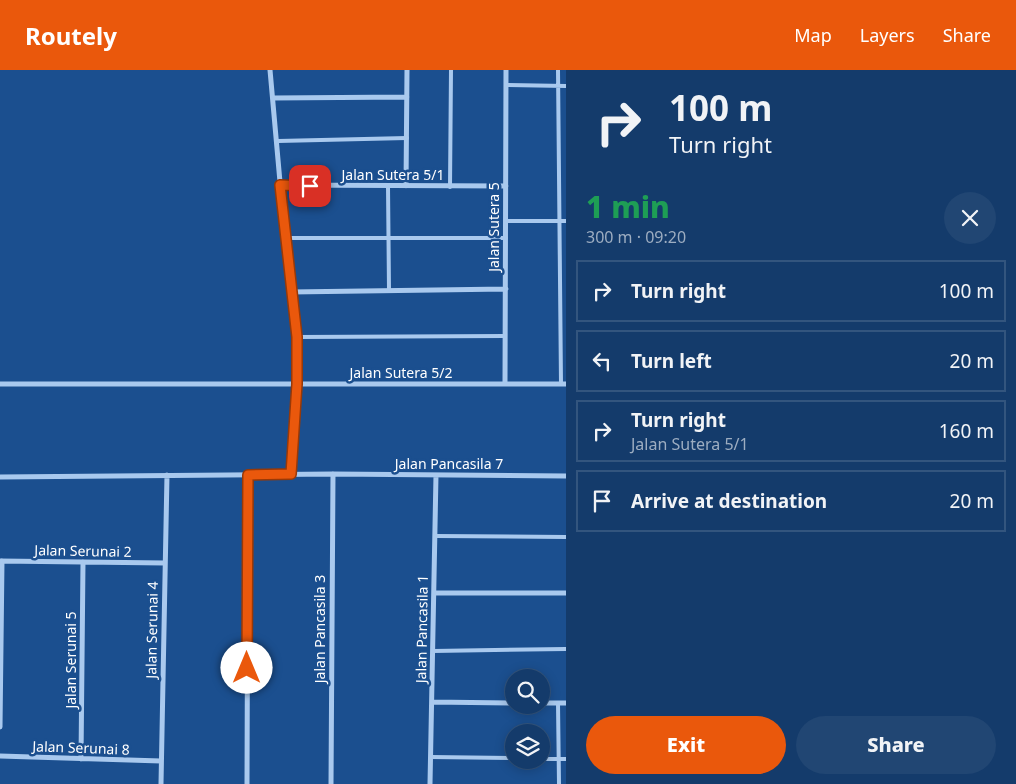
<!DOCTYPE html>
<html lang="en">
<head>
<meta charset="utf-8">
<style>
  :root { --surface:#143b6b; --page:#214673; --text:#f1f3f6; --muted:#9dadc1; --line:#33557e; --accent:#ea580c }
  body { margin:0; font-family:"Noto Sans",sans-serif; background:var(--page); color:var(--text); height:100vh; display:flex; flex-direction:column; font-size:19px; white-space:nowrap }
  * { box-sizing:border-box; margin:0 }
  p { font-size:16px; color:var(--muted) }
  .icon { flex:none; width:28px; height:28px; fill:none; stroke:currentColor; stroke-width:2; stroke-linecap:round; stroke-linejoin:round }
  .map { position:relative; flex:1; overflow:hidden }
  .panel { display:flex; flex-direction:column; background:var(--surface); width:450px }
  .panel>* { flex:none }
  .hud { background:#143b6b; color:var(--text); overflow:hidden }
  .fabs { position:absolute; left:505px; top:599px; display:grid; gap:10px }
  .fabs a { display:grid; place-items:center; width:45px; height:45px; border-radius:50%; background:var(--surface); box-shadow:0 2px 12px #0003,0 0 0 1px var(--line); font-size:25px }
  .pin { position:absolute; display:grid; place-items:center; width:42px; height:42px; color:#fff; margin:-21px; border-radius:10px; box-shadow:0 2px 8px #0006 }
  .me { position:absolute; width:55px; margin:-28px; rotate:0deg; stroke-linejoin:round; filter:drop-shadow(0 0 4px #0008) }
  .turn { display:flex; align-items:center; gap:18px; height:105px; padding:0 20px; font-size:22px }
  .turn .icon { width:65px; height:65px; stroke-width:2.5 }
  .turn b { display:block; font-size:35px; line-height:42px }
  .round { display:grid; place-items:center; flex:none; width:52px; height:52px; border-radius:26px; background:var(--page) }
  .summary { display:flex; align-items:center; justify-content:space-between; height:85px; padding:0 20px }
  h1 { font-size:30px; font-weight:800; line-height:38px; color:#1e9e55 }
  .primary-button { display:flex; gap:10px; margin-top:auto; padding:10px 20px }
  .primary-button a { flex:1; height:58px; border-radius:30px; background:var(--accent); color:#fff; font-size:20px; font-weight:800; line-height:58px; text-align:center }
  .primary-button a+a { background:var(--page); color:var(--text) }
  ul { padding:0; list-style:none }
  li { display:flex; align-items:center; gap:15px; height:62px; margin:0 10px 8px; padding:0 10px; border:2px solid var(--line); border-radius:0px }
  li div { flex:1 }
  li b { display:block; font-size:19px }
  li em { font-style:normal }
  header { display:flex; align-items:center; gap:30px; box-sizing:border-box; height:70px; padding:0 25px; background:var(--accent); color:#fff }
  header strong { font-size:24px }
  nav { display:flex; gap:28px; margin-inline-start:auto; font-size:18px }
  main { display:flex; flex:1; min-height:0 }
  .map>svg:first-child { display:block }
</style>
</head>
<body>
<header>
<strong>Routely</strong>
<nav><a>Map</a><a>Layers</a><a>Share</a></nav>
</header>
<main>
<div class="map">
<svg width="566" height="714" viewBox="0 0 566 714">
  <rect width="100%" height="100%" fill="#1b4f8f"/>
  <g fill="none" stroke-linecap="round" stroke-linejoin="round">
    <path stroke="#a9c9ee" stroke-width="4" d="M558,0L561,314
      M506,15L566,16
      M278,71L407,68
      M388,116L389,220
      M450,117L451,0
      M506,151H566
      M285,168H506
      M297,267L505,266
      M291,404L297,314
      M435,466L566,467
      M433,581L566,579
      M558,633L559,714
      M431,687L514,688
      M541,689H566"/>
    <path stroke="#a9c9ee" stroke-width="5" d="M270,0L285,168L297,267V314
      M273,28L407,27
      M280,115L506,116
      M406,116L407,0
      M291,222L506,219
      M0,314H566
      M505,314L506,0
      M0,407L333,404L566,406
      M0,491L165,493
      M434,523H566
      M432,632L514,633
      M541,633H566
      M0,657L2,491
      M0,686L161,691
      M81,689L83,492
      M161,714L167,405
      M247,714L248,405
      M331,714L333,404
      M430,714L436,405"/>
  </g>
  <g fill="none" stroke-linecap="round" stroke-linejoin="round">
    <defs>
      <path id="route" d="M247,598L248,405L291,404L297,314V267L280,115L310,116"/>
    </defs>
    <use href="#route" stroke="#983908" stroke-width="12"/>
    <use href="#route" stroke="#ea580c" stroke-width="9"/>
  </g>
  <g text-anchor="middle" stroke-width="5" stroke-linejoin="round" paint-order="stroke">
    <g font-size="14" fill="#fff" stroke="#1b4f8f">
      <text x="393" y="110">Jalan Sutera 5/1</text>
      <text transform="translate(494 157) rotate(-90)" y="5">Jalan Sutera 5</text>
      <text x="401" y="308">Jalan Sutera 5/2</text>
      <text x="449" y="399">Jalan Pancasila 7</text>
      <text transform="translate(83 481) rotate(1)" y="5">Jalan Serunai 2</text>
      <text transform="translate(320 559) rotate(-90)" y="5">Jalan Pancasila 3</text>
      <text transform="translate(422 559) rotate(-89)" y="5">Jalan Pancasila 1</text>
      <text transform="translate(152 560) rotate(-89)" y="5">Jalan Serunai 4</text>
      <text transform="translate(71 590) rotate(-90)" y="5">Jalan Serunai 5</text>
      <text transform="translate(81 678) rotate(2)" y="5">Jalan Serunai 8</text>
    </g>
  </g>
</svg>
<div class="fabs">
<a><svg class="icon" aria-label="search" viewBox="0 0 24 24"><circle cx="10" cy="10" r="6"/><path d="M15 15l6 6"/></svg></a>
<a><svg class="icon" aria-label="layers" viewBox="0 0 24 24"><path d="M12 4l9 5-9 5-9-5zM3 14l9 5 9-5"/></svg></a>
</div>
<div class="pin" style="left:310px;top:116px;background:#d93025"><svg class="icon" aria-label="arrive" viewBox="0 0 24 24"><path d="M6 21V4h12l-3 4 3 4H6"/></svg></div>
<svg class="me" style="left:247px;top:598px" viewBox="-20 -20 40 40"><circle r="19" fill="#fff"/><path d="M0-13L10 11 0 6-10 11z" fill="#ea580c"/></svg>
</div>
<section class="panel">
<div class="hud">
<div class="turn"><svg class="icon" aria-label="right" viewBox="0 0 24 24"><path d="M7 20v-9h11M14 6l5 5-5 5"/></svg><div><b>100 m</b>Turn right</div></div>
</div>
<div class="summary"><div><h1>1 min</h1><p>300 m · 09:20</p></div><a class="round"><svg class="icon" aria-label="close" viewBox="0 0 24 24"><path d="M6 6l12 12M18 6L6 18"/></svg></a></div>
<ul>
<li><svg class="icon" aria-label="right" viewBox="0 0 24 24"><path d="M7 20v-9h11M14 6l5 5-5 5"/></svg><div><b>Turn right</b></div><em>100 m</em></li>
<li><svg class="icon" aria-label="left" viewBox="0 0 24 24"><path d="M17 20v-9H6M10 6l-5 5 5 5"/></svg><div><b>Turn left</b></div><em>20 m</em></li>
<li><svg class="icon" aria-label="right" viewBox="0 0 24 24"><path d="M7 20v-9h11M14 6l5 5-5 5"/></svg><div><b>Turn right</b><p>Jalan Sutera 5/1</p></div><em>160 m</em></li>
<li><svg class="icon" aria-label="arrive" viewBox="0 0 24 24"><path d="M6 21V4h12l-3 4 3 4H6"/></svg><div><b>Arrive at destination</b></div><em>20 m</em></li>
</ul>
<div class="primary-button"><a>Exit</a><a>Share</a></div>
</section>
</main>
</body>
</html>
